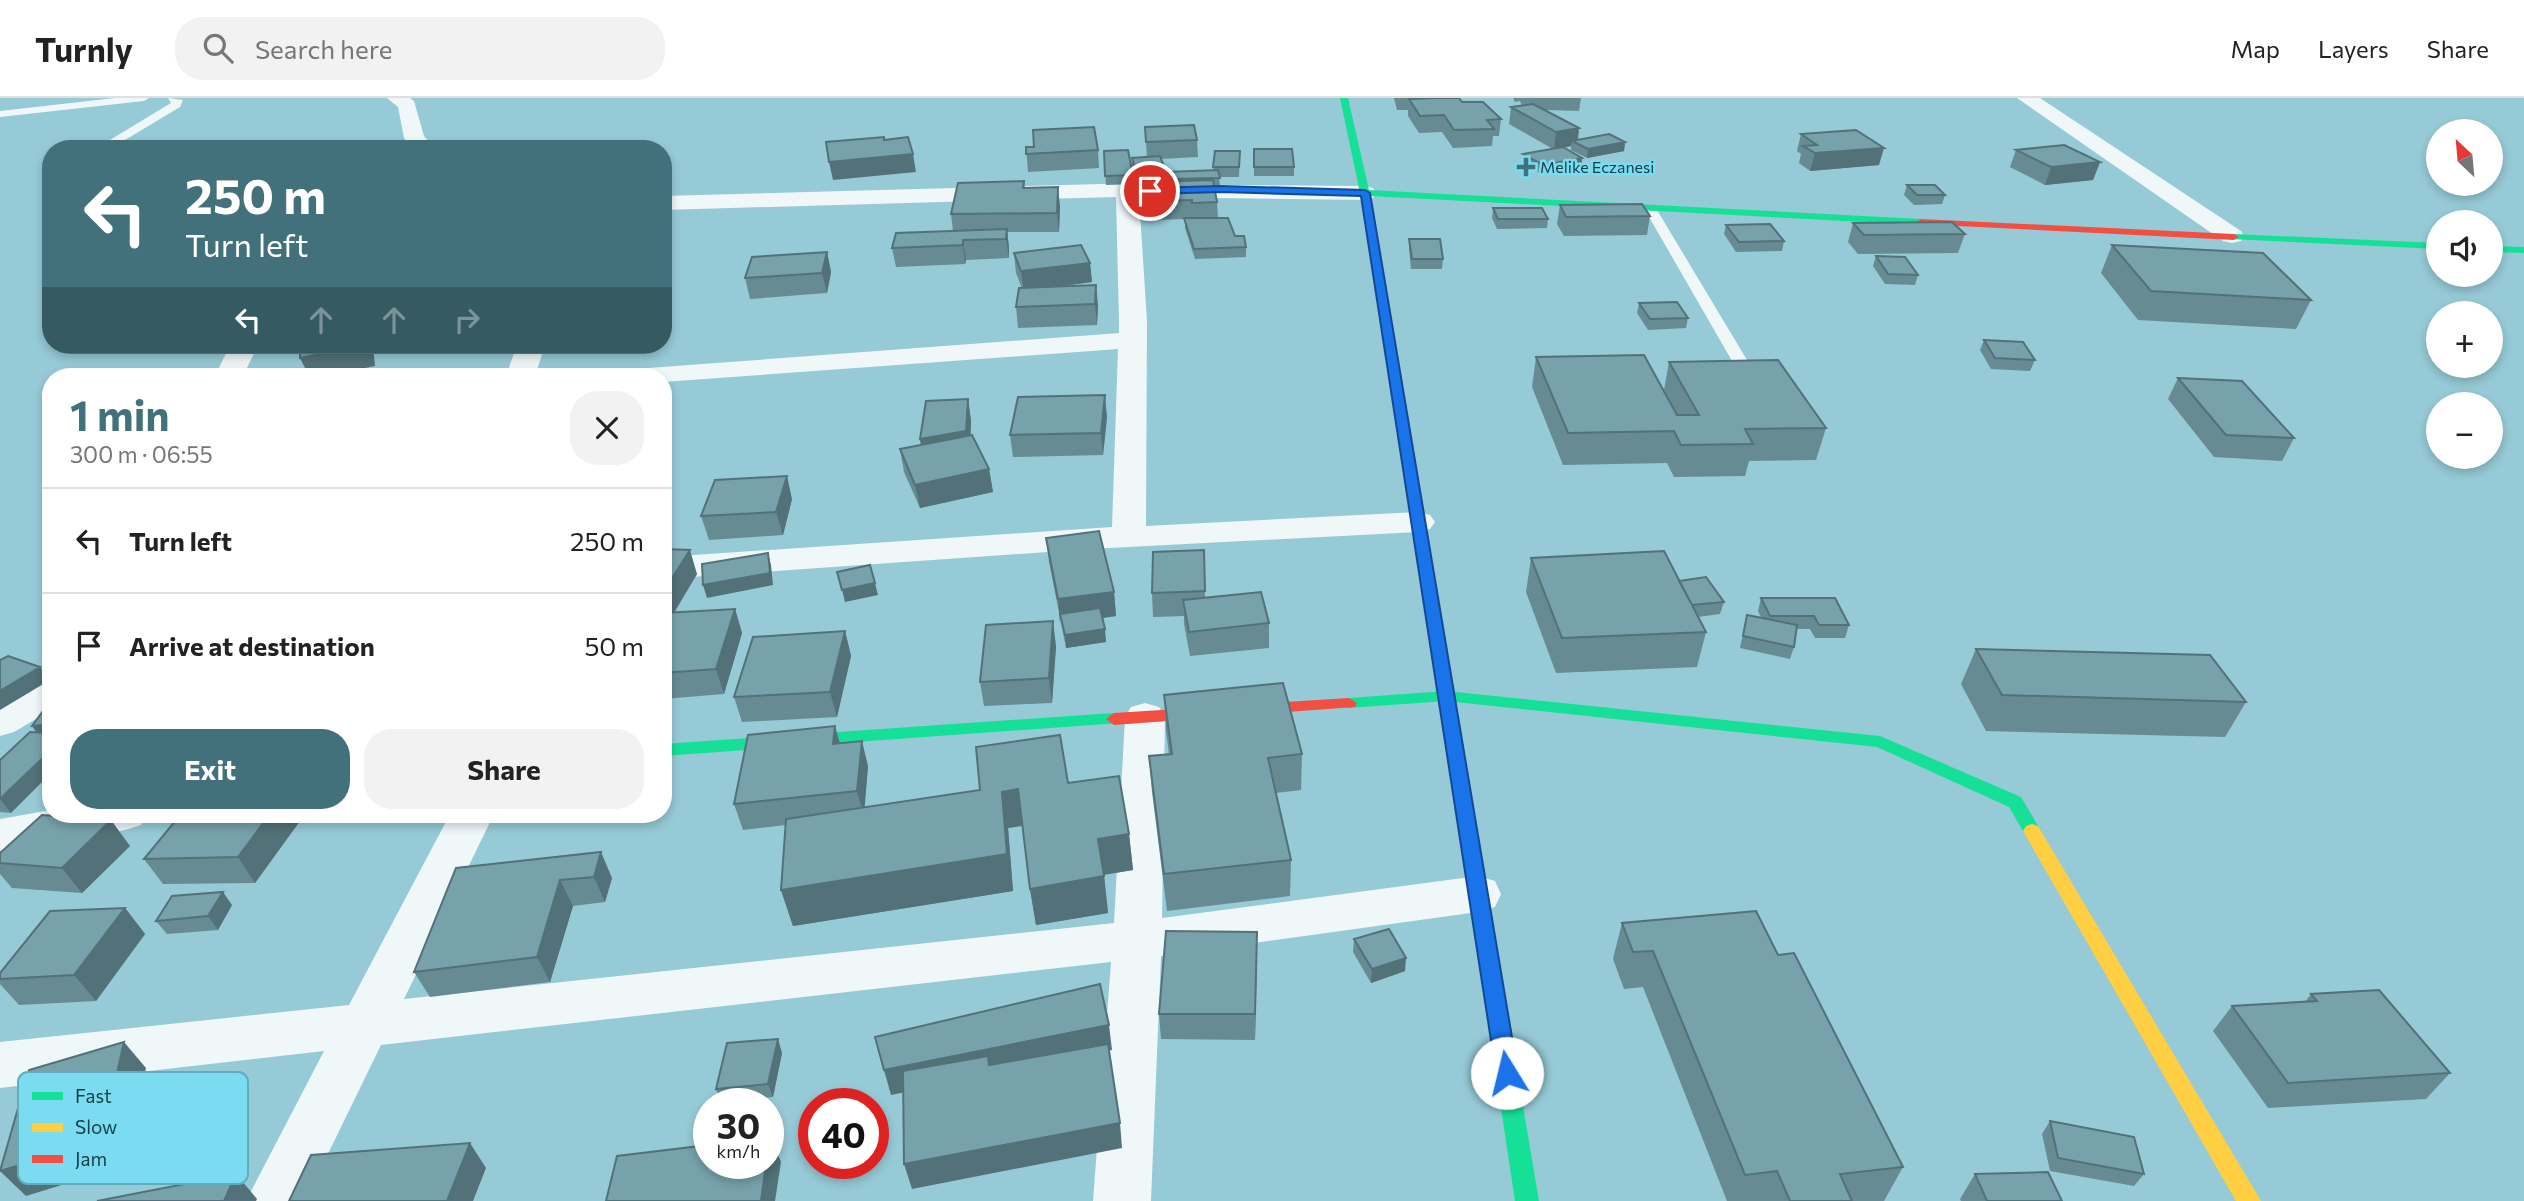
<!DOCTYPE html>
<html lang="en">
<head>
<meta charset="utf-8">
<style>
  :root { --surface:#fff; --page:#f2f2f2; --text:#222; --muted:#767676; --line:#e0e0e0; --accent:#43717b }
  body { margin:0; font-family:Commissioner,sans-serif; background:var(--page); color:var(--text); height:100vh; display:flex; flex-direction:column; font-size:26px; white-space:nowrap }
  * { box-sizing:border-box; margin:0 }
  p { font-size:23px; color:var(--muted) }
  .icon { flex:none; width:38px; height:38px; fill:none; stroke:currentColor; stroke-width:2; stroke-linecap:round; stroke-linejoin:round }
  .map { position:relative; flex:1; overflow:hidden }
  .panel { position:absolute; left:42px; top:270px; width:630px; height:455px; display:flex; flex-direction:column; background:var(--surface); border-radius:28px; box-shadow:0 4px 10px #0003 }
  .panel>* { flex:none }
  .top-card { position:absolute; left:42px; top:42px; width:630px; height:214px; border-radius:28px; box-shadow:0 4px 10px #0003; background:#43717b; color:#fff; overflow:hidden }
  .needle { width:46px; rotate:334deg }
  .buttons { position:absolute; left:2426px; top:21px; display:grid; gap:14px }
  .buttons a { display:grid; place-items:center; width:77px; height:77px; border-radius:50%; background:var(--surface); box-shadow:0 4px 10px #0003; font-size:35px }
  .speed { position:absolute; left:693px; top:990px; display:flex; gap:14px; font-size:35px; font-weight:700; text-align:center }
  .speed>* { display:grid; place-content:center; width:91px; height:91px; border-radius:50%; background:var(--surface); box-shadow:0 4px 10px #0003; line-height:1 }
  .speed small { font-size:18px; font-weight:400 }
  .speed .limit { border:10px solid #d22; background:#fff; color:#111 }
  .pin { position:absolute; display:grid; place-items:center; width:60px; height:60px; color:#fff; margin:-30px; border:4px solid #fff; border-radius:50%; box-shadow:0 2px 7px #0007 }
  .me { position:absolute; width:77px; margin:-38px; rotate:351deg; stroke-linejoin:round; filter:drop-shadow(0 0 5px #0008) }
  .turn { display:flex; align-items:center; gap:24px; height:147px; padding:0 28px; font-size:32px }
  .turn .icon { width:91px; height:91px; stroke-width:2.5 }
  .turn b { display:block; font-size:49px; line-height:60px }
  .lanes { display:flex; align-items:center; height:66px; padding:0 28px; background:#0003; justify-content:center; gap:35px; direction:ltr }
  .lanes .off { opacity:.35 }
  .round { display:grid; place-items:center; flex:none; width:74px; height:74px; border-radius:28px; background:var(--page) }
  .headline { display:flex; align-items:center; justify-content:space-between; height:119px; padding:0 28px }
  h1 { font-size:42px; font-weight:700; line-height:52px; color:var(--accent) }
  .primary-button { display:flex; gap:14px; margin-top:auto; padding:14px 28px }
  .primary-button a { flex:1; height:80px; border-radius:28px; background:var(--accent); color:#fff; font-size:28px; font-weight:700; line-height:80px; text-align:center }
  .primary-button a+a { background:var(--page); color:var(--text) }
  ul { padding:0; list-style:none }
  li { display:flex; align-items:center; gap:21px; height:105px; padding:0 28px; border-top:2px solid var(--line) }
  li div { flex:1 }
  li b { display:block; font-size:26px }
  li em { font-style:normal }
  header { display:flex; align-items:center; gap:42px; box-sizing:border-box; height:98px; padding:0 35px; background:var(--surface); border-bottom:2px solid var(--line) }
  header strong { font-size:33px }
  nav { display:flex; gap:38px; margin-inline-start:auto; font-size:24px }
  .search { width:490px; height:63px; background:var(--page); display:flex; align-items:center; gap:18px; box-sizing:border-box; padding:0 24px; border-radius:28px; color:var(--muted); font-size:26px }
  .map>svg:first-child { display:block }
</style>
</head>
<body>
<header>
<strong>Turnly</strong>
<div class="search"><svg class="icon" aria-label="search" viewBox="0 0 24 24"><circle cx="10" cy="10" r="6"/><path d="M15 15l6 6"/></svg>Search here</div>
<nav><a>Map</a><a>Layers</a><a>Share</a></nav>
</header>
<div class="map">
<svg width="2524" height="1103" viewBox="0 0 2524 1103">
  <rect width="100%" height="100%" fill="#96cad6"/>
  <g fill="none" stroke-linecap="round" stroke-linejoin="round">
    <path fill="#eff7f9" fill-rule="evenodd" d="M115,0H149L144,3L0,19V13Z
      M168,0L183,2L180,9L110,51H95L171,5Z
      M1651,108L1657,112L1759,282L1757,285H1745L1743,282L1645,112Z"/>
    <path fill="#eff7f9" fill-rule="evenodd" d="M387,0H410L414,3L424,38L435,51H413L404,40L398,9Z
      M2017,0H2040L2241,133L2244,138L2241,143L2232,145L2223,143Z
      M1102,86L1365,88L1373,90L1376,95L1373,100L1365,102L1139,99L1147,223L1146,428L1418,414L1430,417L1435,424L1430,431L1418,434L1090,451L663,481V459L1112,429L1118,251L663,284V278H617L621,272L1119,235V223L1116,99L663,112V98Z
      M230,247H258L243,278H215Z
      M517,247H545L535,278H506Z
      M51,581V612L14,634L0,638V606L37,585Z
      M1145,605L1159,609L1165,619L1162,820L1478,778L1495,783L1501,796L1495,809L1478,814L1161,858L1151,1103H1093L1111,864L381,947L305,1103H246L324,953L0,990V944L349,907L450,716H494L404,901L1114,825L1125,619L1131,609Z
      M51,712V716H147L141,727L125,732L0,753V721Z"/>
    <path fill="#16e098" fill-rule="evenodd" d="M1340,0H1348L1369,92L1921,121L1926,124L1921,127L1370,98L1452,584L1444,589L1436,584L1360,95Z
      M2234,136L2438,145V151L2230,141L2229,139Z
      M2490,148L2524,149V155L2490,154Z
      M1446,593L1880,638L2021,699L2041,733L2038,738H2026L2009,709L1877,649L1446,603L1349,610L1341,605L1349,600Z
      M1114,615L1122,621L1120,625L663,658V646Z
      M1491,870L1498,872L1501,878L1539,1103H1515L1481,878L1484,872Z"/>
    <path fill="#ffcf43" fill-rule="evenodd" d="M1444,579L1452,584L1501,878L1498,884L1491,886L1484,884L1481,878L1436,584Z
      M2032,726L2038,728L2261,1103H2236L2023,733L2026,728Z"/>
    <path fill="#f24e42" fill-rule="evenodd" d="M1921,121L2234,136L2239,139L2234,142L1918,126L1916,124Z
      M1349,600L1357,605L1355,609L1114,627L1106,621L1114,615Z"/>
  </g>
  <path fill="#668b93" d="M1394,0H1459L1462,4L1501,21L1499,38H1493L1492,48L1453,50L1442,34L1419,35L1408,18V12H1397Z
    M1513,0H1581L1579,13L1546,12L1579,30L1578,42L1625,44L1624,53L1587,60L1571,52V48L1563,50L1582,60L1581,69L1541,76L1522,65L1523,56L1553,51L1509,26L1511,9L1522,8L1520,3L1515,4Z
    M1145,29L1197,42L1198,59L1161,61L1166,74L1213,72L1215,53H1240L1239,79H1219L1220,89L1215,90L1217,104L1218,120L1246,149V159L1195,161L1185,130V121L1155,122L1153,91L1139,92L1132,69V60L1147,59Z
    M1801,36L1879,67L1810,73L1799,65L1801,56L1797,53Z
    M1026,49L1098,52L1099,70L1028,74Z
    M1254,51L1294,69V78H1254Z
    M2016,52L2100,64L2093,82L2045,87L2010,69Z
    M1104,53L1133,77L1134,86L1106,87Z
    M1024,83L1025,90L1060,108L1059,134H1007L1009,150V160L966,162L965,166L896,169L892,150L953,133L951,116Z
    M1907,87L1945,97L1942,106L1914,107L1904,97Z
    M1560,107L1650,118L1647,137L1564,138L1557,126Z
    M1493,110L1548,121L1547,130L1497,131L1492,120Z
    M1853,125L1965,136L1958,155L1858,156L1848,144Z
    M1726,127L1784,143L1782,153L1736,154L1724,136Z
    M1409,141L1443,161L1442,171H1411L1409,151Z
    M2112,147L2311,202L2296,231L2138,222L2101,175Z
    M827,154L831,174L827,195L750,201L745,180Z
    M1014,155L1090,165L1092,184L1061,188L1098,207L1097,227L1018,230L1016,209L1022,190L1016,175Z
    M1876,158L1918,177L1915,187L1885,186L1873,168Z
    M1639,205L1688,220L1686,230L1648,232L1637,215Z
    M1984,242L2035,262L2030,273L1991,271L1980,252Z
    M1536,259L1664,292L1669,264L1826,330L1816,362L1749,363L1745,378L1674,379L1667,365L1563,367L1532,289Z
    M2178,280L2294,340L2282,363L2214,359L2168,301Z
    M968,301L971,323L970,337L989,371L993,394L920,410L904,374L900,351L921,347L920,341Z
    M1107,319L1103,357L1013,359L1010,337Z
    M792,401L783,437L709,442L701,418Z
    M1046,440L1114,494L1116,518L1103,520L1106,544L1066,550L1049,464Z
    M663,451L697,476L674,515L735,511L742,535L724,596L663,601Z
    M1204,452L1205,499L1269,525V550L1190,558L1184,526V518L1153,519L1152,495Z
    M1531,460L1679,483L1724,504L1720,516L1698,519L1706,534L1697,569L1556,575L1526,494Z
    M1761,500L1849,527L1845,540H1815L1810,531H1797L1794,549L1790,561L1740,550L1747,517L1761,519L1758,513Z
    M845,533L851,558L837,619L742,624L734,599Z
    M1056,548L1052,605L984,608L980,584Z
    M1976,551L2246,604L2225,639L1986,633L1961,586Z
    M1164,597L1302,656L1301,692L1276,695L1291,762L1290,798L1167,813L1152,694L1149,658L1169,656L1166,633Z
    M51,602L11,715L0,714V662L37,635L32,628Z
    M840,645L868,668L864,709L1068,685L1129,736L1133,772L1104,777L1108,815L1036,827L1030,791L1023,728L1008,730L1013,793L793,828L781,792L786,727L743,732L734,706Z
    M181,716H305L255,785L163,786L144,761Z
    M130,748L82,795L12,790L0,776V755Z
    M456,770L612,780L605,804L573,808L550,884L430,899L414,874Z
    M232,807L218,832L167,836L156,823Z
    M125,810L145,836L96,903L19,907L0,886V875Z
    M1622,825L1778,857L1903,1069L1884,1103H1727L1643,889L1624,891L1613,861Z
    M1257,834L1255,942L1161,941L1159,916Z
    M1354,841L1405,873L1371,885L1353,854Z
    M2311,896L2450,975L2426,1001L2268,1010L2213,933L2232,908L2305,904Z
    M782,955L773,999L721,1004L716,991Z
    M2050,1023L2144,1076L2134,1088L2050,1073L2042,1036Z
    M1975,1076L2062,1103H1961L1960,1101Z"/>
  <path fill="#537178" d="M1579,30L1577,46L1572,43L1571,48L1554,51L1556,34Z
    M1625,44L1624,53L1587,60L1588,51Z
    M1884,50L1879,67L1810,73L1815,55Z
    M913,56L916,74L833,82L829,64Z
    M1582,60L1581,69L1541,76L1543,67Z
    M2100,64L2093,82L2045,87L2051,69Z
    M1058,89L1060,108L1059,134L1057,115Z
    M1007,131L1009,150V160L1006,141Z
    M963,142L966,162L965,166L963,147Z
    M827,154L831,174L827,195L822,175Z
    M1090,165L1092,184L1024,193L1021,173Z
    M1096,187L1098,207L1097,227L1095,206Z
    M365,247H373L375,268L326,278H309L300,260Z
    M1105,297L1107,319L1103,357L1101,335Z
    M968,301L971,323L970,356L924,364L920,341Z
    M989,371L993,394L920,410L915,387Z
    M787,378L792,401L783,437L776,414Z
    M690,452L697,476L667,526L663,515V494Z
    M768,455L771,467L773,487L707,500L703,487Z
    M875,485L878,497L845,504L842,492Z
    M1114,494L1116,518L1062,525L1060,516V525L1058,501Z
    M735,511L742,535L724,596L716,571Z
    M1053,523L1056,548L1052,605L1049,580Z
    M1105,531L1106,544L1066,550L1065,537Z
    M845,533L851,558L837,619L830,594Z
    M40,569L50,582L0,612V593Z
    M51,626V640L42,641L32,628Z
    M835,628L842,653L833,646Z
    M862,643L868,668L864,718L857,693Z
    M51,652V675L11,715L0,701Z
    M1018,691L1024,727L1008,730L1013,793L793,828L781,792L1002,694Z
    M270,716H305L255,785L238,759Z
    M111,722L130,748L82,795L62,770Z
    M1129,736L1133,772L1101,777L1098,741Z
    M601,754L612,780L605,804L594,779Z
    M1104,778L1108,815L1036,827L1030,791Z
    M560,782L573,808L550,884L537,859Z
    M223,794L232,807L218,832L208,818Z
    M125,810L145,836L96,903L74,877Z
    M1257,834V859L1255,942V916Z
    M1406,860L1405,873L1371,885L1372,871Z
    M1109,927L1112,952L891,997L884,972Z
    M778,941L782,955L773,999L768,986Z
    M124,944L146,970L126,1067L26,1098L0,1073Z
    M1120,1025L1122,1050L912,1091L904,1066Z
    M771,1039L781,1064L775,1103H761L766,1066H768V1054Z
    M470,1045L486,1070L473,1103H447Z
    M236,1076L257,1101L256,1103H224Z"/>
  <path fill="#77a2ab" stroke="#537178" stroke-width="2" d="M1435,0H1459L1462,4H1483L1501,21L1487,22L1494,31L1454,32L1444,17L1420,18L1409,1Z
    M1533,6L1579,30L1556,34L1511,9Z
    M1194,27L1197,42L1146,44L1145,29Z
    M1094,29L1098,52L1026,56V49H1034L1033,32Z
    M1856,32L1884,50L1815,55L1803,48L1817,47L1801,36Z
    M1609,36L1625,44L1588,51L1572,43Z
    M884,39V42L908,39L913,56L829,64L826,44Z
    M2064,47L2100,64L2051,69L2016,52Z
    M1563,49L1582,60L1543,67L1523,56Z
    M1254,51H1292L1294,69H1254Z
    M1128,52L1133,77L1105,78L1104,53Z
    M1215,53H1240L1239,69H1213Z
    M1160,58L1166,74L1218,72L1220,80L1168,81L1138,83L1132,60Z
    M1213,82L1217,104L1192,105V102L1154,103L1153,84Z
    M1024,83L1023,90L1058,89L1057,115L951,116L958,85Z
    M1907,87H1935L1945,97H1917Z
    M1642,106L1650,118L1566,119L1560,107Z
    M1493,110H1542L1548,121H1498Z
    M1184,120H1228L1235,138H1244L1246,149L1194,151Z
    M1952,124L1965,136L1864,137L1853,125Z
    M1770,126L1784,143L1739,144L1726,127Z
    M1007,131L1006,141L963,142V147L892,150L896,135Z
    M1409,141H1440L1443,161H1412Z
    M1081,147L1090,165L1021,173L1014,155Z
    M2112,147L2263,155L2311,202L2151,193Z
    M827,154L822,175L745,180L752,159Z
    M1876,158L1905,159L1918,177L1888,176Z
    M1096,187L1095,206L1016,209L1019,190Z
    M1677,204L1688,220L1650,221L1639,205Z
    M1984,242L2023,244L2035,262L1995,260Z
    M300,247H365L300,260Z
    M1644,257L1677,317H1699L1669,264L1778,262L1826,330L1745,331L1753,346L1681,347L1674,333L1568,335L1536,259Z
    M2178,280L2242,283L2294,340L2226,337Z
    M1105,297L1101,335L1010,337L1018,299Z
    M968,301L966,333L920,341L926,303Z
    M972,337L989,371L915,387L900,351Z
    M787,378L776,414L701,418L715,382Z
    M1099,433L1114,494L1058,501L1046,440Z
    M663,451L690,452L663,494Z
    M1204,452L1205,493L1152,495L1153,454Z
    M1664,453L1706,534L1562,540L1531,460Z
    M768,455L770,475L703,487L702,466Z
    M870,467L875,485L842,492L837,474Z
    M1706,479L1724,504L1692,507L1679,483Z
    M1261,494L1269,525L1189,534L1183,502Z
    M1761,500H1835L1849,527H1819L1814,518H1770Z
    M1100,510L1105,531L1065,537L1060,516Z
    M735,511L716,571L663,575V515Z
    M1747,517L1797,527L1794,549L1743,538Z
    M1053,523L1049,580L980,584L986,527Z
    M845,533L830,594L734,599L753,539Z
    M1976,551L2210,557L2246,604L2002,597Z
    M8,558L40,569L0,593V562Z
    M1283,585L1302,656L1268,660L1291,762L1164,776L1149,658L1172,656L1164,597Z
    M51,602V626L32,628Z
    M835,628L833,646L862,643L857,693L734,706L748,637Z
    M30,634L51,635V652L0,701V662Z
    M1060,637L1068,685L1119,678L1129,736L1098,741L1104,778L1030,791L1018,691L1002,694L1007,756L781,792L786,721L980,692L976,649Z
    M181,716H270L238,759L144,761Z
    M42,717L111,722L62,770L0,765V755Z
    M601,754L594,779L560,782L537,859L414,874L456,770Z
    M223,794L208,818L156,823L172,798Z
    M125,810L74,877L0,881V875L50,813Z
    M1756,813L1778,857L1794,855L1903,1069L1840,1076L1852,1103H1790L1777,1073L1745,1077L1653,853L1633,854L1622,825Z
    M1389,831L1406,860L1372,871L1354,841Z
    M1166,833L1257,834L1255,916H1159Z
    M1100,886L1109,927L884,972L875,939Z
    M2379,892L2450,975L2288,985L2232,908L2317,903L2311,896Z
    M778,941L768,986L716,991L727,945Z
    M124,944L102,1042L0,1073L29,972Z
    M1108,946L1120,1025L904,1066L903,973L988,958L989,967Z
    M2050,1023L2134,1039L2144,1076L2058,1060Z
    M768,1039H771L768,1054Z
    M470,1045L447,1103H289L311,1057Z
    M709,1047V1066H766L761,1103H606L617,1058Z
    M2048,1074L2062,1103H1987L1975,1076Z
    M236,1076L224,1103H97Z"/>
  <path fill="#1a73e8" stroke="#114b97" stroke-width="2" d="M1221,88L1365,92L1370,95L1518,975L1515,982L1507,985L1499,982L1496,975L1361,98L1221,94L1150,96L1145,93L1150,90Z"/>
  <path fill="#43717b" stroke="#7bdcf1" stroke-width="2.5" d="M1522.5 58.5h7v7h7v7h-7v7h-7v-7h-7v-7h7z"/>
  <g text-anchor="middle" stroke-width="5" stroke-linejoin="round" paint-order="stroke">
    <g font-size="16" fill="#17414a" stroke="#7bdcf1" text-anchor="start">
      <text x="1540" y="75">Melike Eczanesi</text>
    </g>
  </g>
  <rect x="18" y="974" width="230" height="112" rx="10" fill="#7bdcf1" stroke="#5daebf" stroke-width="2"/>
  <rect x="32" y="994" width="31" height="8" fill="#16e098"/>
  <rect x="32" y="1025" width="31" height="9" fill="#ffcf43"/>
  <rect x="32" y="1057" width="31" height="8" fill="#f24e42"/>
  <g font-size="19" fill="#17414a">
    <text x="75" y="1005">Fast</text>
    <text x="75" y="1036">Slow</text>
    <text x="75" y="1068">Jam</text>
  </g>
</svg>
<div class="buttons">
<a><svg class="needle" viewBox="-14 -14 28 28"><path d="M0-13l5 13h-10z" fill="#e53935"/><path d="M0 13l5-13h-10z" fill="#767676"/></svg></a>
<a><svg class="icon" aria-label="sound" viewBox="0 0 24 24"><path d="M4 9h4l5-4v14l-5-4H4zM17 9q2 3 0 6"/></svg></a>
<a>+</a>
<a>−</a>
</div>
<div class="speed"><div>30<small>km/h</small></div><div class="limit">40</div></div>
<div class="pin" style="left:1150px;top:93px;background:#d93025"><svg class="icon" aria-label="arrive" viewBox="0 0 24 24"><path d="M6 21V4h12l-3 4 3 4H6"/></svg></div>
<svg class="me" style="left:1507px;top:975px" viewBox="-20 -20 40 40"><circle r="19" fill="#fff"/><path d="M0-13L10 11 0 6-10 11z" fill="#1a73e8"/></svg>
<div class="top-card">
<div class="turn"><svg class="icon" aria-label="left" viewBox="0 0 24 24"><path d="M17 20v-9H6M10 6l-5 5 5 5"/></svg><div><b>250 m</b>Turn left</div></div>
<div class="lanes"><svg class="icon" aria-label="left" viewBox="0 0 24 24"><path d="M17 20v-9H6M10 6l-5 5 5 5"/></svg><svg class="icon off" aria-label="ahead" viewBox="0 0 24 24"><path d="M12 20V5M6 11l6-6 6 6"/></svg><svg class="icon off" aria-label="ahead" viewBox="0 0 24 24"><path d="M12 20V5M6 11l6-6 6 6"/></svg><svg class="icon off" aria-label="right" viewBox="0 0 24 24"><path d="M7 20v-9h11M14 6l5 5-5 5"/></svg></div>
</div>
<section class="panel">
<div class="headline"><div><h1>1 min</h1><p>300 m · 06:55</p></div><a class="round"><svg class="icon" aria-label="close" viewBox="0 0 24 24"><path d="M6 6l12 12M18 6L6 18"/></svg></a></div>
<ul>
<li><svg class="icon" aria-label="left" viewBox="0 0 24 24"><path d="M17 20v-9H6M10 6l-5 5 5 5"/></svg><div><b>Turn left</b></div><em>250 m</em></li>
<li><svg class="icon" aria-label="arrive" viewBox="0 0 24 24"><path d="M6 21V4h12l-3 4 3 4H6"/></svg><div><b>Arrive at destination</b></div><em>50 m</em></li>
</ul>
<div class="primary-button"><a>Exit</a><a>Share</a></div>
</section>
</div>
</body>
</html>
